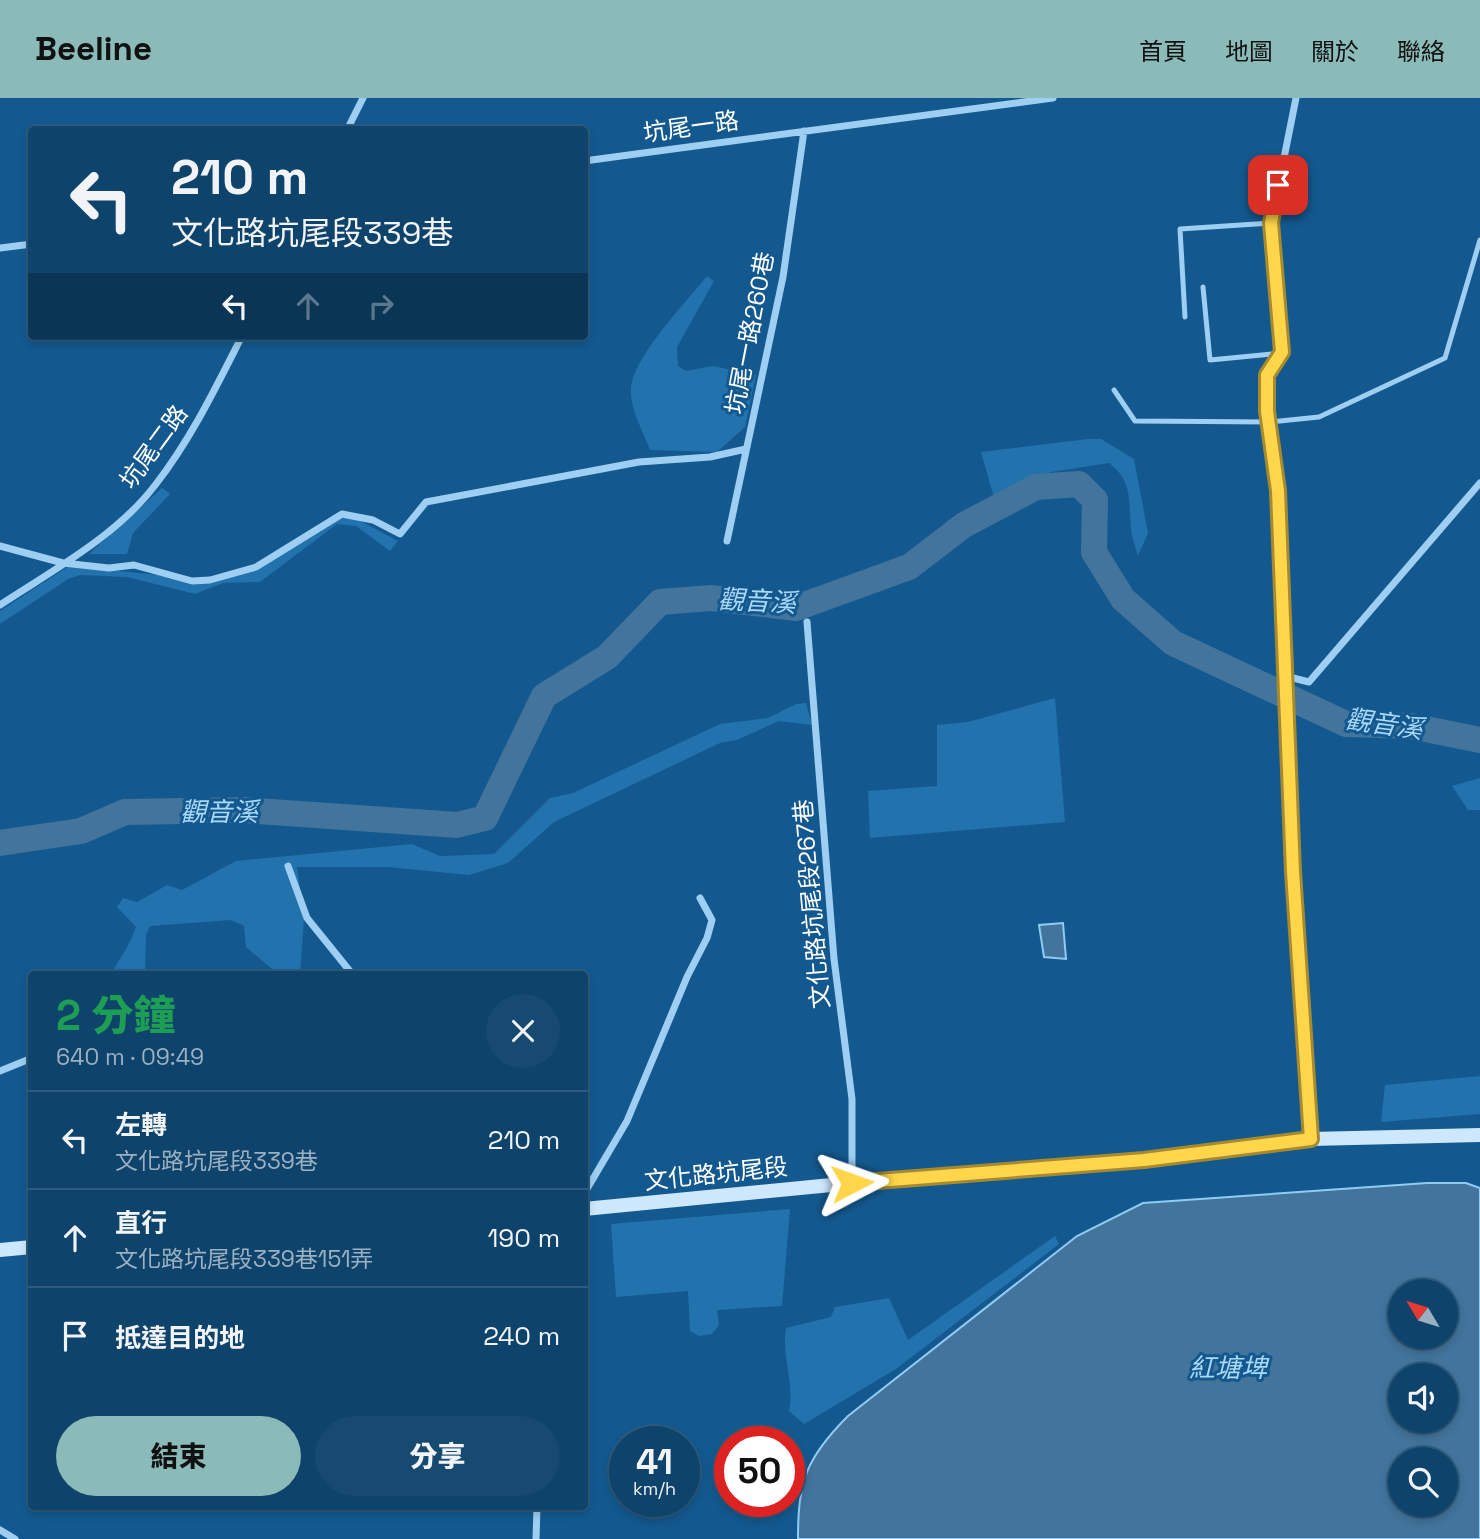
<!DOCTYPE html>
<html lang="zh-TW">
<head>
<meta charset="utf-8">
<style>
  :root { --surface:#0e436b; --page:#174a71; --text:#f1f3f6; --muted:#9bb0c1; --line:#2e5c7e; --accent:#8bbbb9 }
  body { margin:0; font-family:"Space Grotesk","Noto Sans TC",sans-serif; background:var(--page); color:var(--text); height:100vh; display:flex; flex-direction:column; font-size:26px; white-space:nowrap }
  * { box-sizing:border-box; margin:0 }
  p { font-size:23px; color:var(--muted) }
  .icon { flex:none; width:38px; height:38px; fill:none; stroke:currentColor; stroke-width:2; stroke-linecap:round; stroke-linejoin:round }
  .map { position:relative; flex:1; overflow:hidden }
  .sheet { position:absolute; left:28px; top:873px; width:560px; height:539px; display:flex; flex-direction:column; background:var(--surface); border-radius:7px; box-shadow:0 4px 10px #0003,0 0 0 2px var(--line) }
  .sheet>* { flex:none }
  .banner { position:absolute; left:28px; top:28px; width:560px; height:214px; border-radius:7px; box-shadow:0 4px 10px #0003,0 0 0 2px var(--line); background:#0e436b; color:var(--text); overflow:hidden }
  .needle { width:46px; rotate:308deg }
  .tools { position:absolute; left:1388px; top:1181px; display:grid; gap:14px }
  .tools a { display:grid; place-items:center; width:70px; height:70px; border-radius:50%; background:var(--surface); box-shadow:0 4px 10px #0003,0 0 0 2px var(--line); font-size:35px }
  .speed { position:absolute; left:609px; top:1328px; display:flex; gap:14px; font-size:35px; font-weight:700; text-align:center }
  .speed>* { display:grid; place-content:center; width:91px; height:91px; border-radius:50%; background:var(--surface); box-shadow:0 4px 10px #0003,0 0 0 2px var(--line); line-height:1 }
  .speed small { font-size:18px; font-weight:400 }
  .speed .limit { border:10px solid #d22; background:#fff; color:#111 }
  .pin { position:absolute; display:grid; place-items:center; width:60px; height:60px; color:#fff; margin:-30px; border-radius:14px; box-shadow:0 4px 10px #0006 }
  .me { position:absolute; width:77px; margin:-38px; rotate:86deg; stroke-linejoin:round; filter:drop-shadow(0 0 5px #0008) }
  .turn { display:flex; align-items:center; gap:24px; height:147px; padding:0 28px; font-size:32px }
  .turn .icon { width:91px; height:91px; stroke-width:2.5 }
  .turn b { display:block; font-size:49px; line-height:60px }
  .lanes { display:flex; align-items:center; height:66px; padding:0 28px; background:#0003; justify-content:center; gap:35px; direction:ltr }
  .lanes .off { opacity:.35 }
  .round { display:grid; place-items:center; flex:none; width:74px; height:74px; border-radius:37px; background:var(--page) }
  .headline { display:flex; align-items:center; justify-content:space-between; height:119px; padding:0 28px }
  h1 { font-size:42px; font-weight:800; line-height:52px; color:#1e9e55 }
  .button { display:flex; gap:14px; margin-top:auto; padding:14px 28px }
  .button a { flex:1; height:80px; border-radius:42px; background:var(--accent); color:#111; font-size:28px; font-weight:800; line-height:80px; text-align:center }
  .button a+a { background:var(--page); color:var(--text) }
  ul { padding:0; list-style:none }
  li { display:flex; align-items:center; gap:21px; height:98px; padding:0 28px; border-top:2px solid var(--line) }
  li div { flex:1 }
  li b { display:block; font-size:26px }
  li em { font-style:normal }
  header { display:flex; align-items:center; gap:42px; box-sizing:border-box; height:98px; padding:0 35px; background:var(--accent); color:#111 }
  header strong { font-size:33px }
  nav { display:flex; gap:38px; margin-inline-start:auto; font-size:24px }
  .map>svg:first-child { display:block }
</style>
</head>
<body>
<header>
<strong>Beeline</strong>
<nav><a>首頁</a><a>地圖</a><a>關於</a><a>聯絡</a></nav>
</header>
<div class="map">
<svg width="1480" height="1441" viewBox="0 0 1480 1441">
  <rect width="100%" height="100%" fill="#13598f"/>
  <path fill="#2272ad" d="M707,178L714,183L677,249L678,268L686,273L713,268L756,277L745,329L717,354L650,352C644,335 631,313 631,295C629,262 686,205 707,178Z
    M1088,341H1101L1134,361L1148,435L1138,458C1136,450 1132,440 1131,431C1128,404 1134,384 1109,365L1051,374L995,403L981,354Z
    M162,390L170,396L133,435L127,456H89Z
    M340,416L349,417L398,443L390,453L356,428L337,426L260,484L223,485L195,496L127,479L80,477L68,481L0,526V513L69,468L159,477L198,485L258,469Z
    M1055,600L1065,724L870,740L868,693L937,688V627L968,624Z
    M806,605L812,627L779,623L737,642L720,645L554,724L508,765L469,777L388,769H297L304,821L300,877H279L246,849L244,828L231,822L150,828L146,837L145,877H110C120,860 129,849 136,829L117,809L123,800L137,804L167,787L182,792L236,763L412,746L440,758L494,756L550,700L573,695L720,626L768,620L796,606Z
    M1480,680V712H1468L1452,688Z
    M1480,978V1016L1381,1024L1385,987Z
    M790,1111L782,1208L717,1212L719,1227L712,1236L699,1238L690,1233L688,1193L616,1199L611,1126Z
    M1055,1138L1059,1146L896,1271L804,1326L789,1313C795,1285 781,1258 786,1230L831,1219L835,1209L889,1200L908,1242Z"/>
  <path fill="#42749c" stroke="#90cbf4" stroke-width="2" fill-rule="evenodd" d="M1063,825L1066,861L1044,859L1039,827Z
    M1427,1085H1466L1480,1090V1441H798C798,1383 806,1360 848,1318L1077,1138L1143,1105ZM1400,1194H1446V1239H1400ZM1400,1278H1446V1323H1400ZM1400,1362H1446V1407H1400Z"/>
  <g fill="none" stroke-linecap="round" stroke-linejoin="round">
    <path stroke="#42749c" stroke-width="26" d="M0,745L81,733L125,714L243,712L457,727L485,720L544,598L607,559L660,504L711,500L796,510L909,469L964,427L1036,389L1079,386L1095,402L1094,454L1123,501L1173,545L1346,626L1411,628L1480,642"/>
    <path stroke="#9ecef1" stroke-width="5" d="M1203,189L1210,262L1282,255
      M1185,219L1180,131L1271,125
      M1114,292L1135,323L1269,324L1319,319L1445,260L1480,142"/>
    <path stroke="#9ecef1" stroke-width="7" d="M1296,0L1271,125L1282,255L1267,277V313L1277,393L1293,774L1311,1040
      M347,32L363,0
      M584,63L1053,0
      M0,150L32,146
      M727,443L783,179L804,33
      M0,448L63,465L109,470L134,467L192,483L210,482L256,469L342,416L373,422L400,436L426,404L639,364L710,359L746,351
      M0,507C53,472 117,438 156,386C191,341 216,289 242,238
      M807,524L834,861L852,1001V1084
      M1285,578L1309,584L1480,385
      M288,768L307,820L353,877
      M0,973L32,960
      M584,1096L627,1023L687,879L707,840L712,822L700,800
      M0,1432L15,1441
      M536,1441L537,1409"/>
    <path stroke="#cde7fc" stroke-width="14" d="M584,1111L852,1085L1144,1062L1311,1041L1480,1037
      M0,1152L32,1149"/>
  </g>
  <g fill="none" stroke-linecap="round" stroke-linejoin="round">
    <defs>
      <path id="route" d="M852,1085L1144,1062L1311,1041L1293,774L1278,393L1267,313V277L1282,254L1271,125L1278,87"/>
    </defs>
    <use href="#route" stroke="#a68a30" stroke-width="18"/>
    <use href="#route" stroke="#ffd54a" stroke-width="12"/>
  </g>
  <g text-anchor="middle" stroke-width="6" stroke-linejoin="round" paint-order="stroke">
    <g font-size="24" fill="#fff" stroke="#13598f">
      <text transform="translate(691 29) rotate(-8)" y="8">坑尾一路</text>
      <text transform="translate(750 235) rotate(-79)" y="8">坑尾一路260巷</text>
      <text transform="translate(154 349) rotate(-54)" y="8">坑尾二路</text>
      <text transform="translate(812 806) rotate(-95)" y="8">文化路坑尾段267巷</text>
      <text transform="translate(716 1076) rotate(-6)" y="8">文化路坑尾段</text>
    </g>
    <g font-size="26" font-style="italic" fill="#aad8f8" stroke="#13598f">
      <text transform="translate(757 503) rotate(3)" y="9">觀音溪</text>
      <text transform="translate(1384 626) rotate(8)" y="9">觀音溪</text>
      <text x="219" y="723">觀音溪</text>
      <text x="1228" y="1279">紅塘埤</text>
    </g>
  </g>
</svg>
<div class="tools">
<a><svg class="needle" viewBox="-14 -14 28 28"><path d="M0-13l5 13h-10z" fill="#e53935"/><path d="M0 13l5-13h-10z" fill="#9bb0c1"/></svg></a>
<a><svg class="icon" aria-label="sound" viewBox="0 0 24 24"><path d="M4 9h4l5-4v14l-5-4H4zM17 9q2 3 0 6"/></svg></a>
<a><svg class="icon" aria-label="search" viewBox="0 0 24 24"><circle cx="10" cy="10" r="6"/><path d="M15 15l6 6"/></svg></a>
</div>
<div class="speed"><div>41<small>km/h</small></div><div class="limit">50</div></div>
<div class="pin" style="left:1278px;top:87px;background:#d93025"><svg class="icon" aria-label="arrive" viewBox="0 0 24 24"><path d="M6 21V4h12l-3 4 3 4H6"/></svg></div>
<svg class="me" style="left:852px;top:1085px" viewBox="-20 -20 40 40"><path d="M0-17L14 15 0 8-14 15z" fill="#ffd54a" stroke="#fff" stroke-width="4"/></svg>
<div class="banner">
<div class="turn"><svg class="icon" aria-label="left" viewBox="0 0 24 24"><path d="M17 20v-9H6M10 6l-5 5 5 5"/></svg><div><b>210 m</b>文化路坑尾段339巷</div></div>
<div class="lanes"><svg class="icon" aria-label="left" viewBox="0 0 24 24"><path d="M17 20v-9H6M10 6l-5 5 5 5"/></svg><svg class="icon off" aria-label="ahead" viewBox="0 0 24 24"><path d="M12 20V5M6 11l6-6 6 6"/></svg><svg class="icon off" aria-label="right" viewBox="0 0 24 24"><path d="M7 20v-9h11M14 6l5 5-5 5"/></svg></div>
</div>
<section class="sheet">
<div class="headline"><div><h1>2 分鐘</h1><p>640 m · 09:49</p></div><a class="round"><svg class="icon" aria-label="close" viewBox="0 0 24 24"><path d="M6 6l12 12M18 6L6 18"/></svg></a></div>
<ul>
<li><svg class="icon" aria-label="left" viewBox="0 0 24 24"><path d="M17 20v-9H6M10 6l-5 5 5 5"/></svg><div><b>左轉</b><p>文化路坑尾段339巷</p></div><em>210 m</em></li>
<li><svg class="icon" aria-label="ahead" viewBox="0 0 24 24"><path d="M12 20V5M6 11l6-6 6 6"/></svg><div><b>直行</b><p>文化路坑尾段339巷151弄</p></div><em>190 m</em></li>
<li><svg class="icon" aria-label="arrive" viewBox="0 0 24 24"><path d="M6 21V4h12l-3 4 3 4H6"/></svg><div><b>抵達目的地</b></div><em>240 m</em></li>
</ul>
<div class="button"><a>結束</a><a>分享</a></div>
</section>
</div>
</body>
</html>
